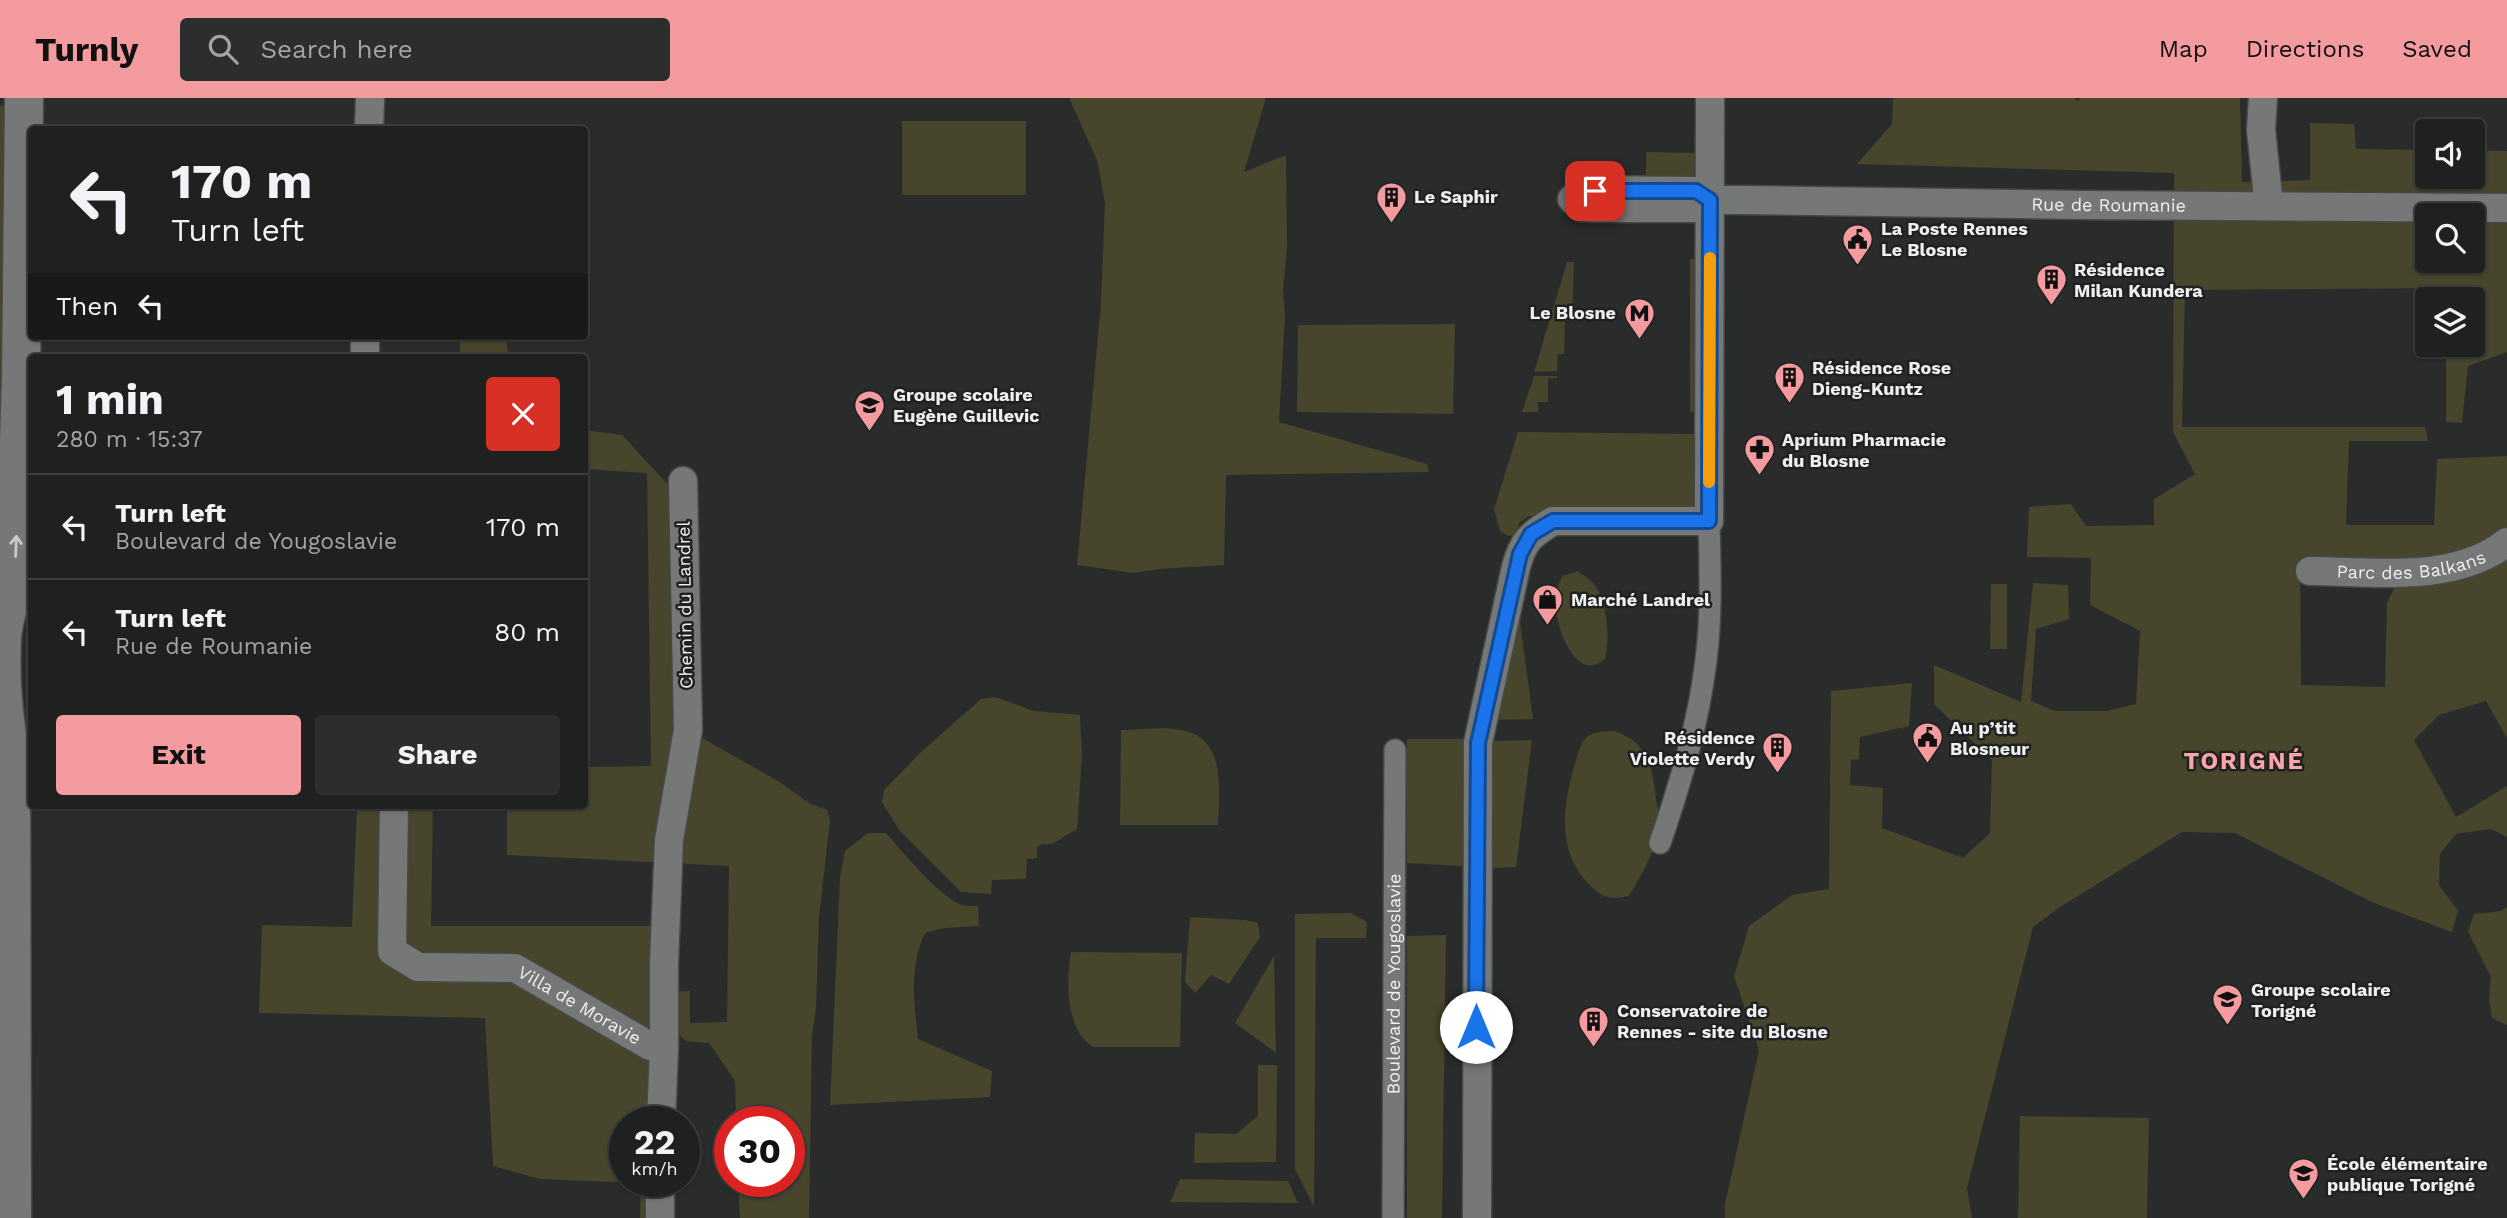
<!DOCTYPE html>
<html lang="en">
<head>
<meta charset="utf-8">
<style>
  :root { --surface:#1f2120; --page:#2c2e2d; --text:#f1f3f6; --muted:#a1a3a5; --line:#3c3e3e; --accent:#f49b9f }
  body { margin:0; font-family:"Work Sans",sans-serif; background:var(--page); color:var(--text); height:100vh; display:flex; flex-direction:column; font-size:26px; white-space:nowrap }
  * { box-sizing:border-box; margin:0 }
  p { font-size:23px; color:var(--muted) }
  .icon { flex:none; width:38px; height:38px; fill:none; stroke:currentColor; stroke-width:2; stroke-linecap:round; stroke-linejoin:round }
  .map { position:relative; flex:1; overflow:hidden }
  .details { position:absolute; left:28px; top:256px; width:560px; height:455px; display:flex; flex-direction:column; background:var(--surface); border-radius:7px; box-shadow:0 2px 5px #0004,0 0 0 2px var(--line) }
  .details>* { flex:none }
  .top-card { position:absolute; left:28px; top:28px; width:560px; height:214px; border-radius:7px; box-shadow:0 2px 5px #0004,0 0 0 2px var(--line); background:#1f2120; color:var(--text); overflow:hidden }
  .tools { position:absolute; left:2415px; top:21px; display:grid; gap:14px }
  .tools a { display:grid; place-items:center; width:70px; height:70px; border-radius:7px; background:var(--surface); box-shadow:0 2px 5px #0004,0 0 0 2px var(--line); font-size:35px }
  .speed { position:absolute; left:609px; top:1008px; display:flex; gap:14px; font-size:35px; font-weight:700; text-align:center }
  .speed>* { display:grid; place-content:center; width:91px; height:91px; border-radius:50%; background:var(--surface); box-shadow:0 2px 5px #0004,0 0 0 2px var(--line); line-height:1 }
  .speed small { font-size:18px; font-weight:400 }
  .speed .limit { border:10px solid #d22; background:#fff; color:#111 }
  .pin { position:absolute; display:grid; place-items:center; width:60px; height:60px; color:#fff; margin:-30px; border-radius:14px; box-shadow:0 4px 10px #0006 }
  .me { position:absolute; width:77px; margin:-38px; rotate:0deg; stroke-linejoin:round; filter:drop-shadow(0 0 5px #0008) }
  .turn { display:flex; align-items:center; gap:24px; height:147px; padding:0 28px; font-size:32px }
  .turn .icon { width:91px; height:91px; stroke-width:2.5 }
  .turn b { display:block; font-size:49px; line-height:60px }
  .then { display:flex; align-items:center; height:66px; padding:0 28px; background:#0003; gap:14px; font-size:26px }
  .round { display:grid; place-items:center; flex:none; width:74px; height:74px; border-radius:7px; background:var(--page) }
  .overview { display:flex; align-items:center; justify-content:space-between; height:119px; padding:0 28px }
  h1 { font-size:42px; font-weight:700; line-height:52px }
  .button { display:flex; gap:14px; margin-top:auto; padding:14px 28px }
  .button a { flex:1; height:80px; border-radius:7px; background:var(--accent); color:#111; font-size:28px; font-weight:700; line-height:80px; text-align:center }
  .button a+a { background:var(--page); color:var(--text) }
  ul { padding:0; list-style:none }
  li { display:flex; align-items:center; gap:21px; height:105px; padding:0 28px; border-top:2px solid var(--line) }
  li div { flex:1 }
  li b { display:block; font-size:26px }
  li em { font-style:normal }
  header { display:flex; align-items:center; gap:42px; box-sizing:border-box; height:98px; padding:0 35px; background:var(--accent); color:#111 }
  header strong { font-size:33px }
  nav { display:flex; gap:38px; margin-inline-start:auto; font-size:24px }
  .search { width:490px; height:63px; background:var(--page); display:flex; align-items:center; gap:18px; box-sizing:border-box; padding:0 24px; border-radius:7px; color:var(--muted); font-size:26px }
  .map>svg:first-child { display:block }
</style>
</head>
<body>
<header>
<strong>Turnly</strong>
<div class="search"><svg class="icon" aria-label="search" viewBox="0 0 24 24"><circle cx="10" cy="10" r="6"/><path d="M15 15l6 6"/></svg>Search here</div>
<nav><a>Map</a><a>Directions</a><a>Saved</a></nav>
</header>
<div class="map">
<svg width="2507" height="1120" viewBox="0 0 2507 1120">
  <rect width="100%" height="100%" fill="#292c2a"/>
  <path fill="#47452b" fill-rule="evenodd" d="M1069,0H1266L1244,74L1286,57L1287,149L1283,192L1285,217L1279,324L1427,366L1429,374L1226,377L1224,467L1159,471L1134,475L1077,467L1101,205L1105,105L1097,62Z
    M1893,0H2074L2078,3L2081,0H2240L2242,84L2310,82V25L2354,26L2356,51L2427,52V79H2473V52L2507,53V254L2468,268L2462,325L2446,324V247H2473V201H2447L2446,190L2185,192L2182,329H2425L2428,343H2349L2346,427H2434L2437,361L2507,358V640L2486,603L2439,617L2414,642L2456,719L2507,688V739L2491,731L2456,736L2440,756L2439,787L2458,813L2452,834L2374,805L2235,735L2182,734L2060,809L2033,829L1967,1090L1972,1120H1725V1106L1759,952L1734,878L1749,828L1792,797L1829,791L1831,593L1912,585L1909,628L1860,639L1859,661L1851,662L1850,687L1883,690L1882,730L1963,760L1990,735L1992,662L1934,606V567L2021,604L2033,485L2068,487L2069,521L2036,531L2031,603L2055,613H2107L2136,606L2140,533L2090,507L2091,460L2027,459L2029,409L2071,406L2086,428L2154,427V401L2195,376L2173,334L2174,75L1857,66L1892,26ZM2427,117H2473V163H2427ZM2300,461L2386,462L2395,489L2387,504L2385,589L2301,587Z
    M0,7L6,10L0,448Z
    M902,23H1026V97H902Z
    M1646,54L1696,55L1694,81L1646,84Z
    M1690,161H1701V315L1690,314Z
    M1567,164H1574L1572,223H1565L1564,256H1558L1557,273L1534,274Z
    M1455,226L1453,316L1297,314L1298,227Z
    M460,238H505L509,259H460Z
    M1534,278H1557V280H1548V304H1538V314H1522Z
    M585,332L622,337L672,391L688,632L778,683L811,706L827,712L830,722L819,820L816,910L812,938L809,1120H740L738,1083H789V1024H736L735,983L709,945L686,943L675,934V894L690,893V925L727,924L729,768L507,757V707H584L585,669L651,668L647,375L585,371Z
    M1518,334L1695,336L1699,402L1686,419L1529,418L1519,425L1516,437L1508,438L1500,433L1494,411Z
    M1578,473C1582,477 1589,480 1592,484C1608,501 1610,539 1605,561C1574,588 1553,522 1555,499C1555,492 1560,484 1562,478Z
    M1991,486H2007V551H1990Z
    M1519,516L1533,621L1488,622Z
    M995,599L1034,613L1080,617L1082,657L1077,731L1052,746H1042L1037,749V760L1027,761L1026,781L992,782L991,796L961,794L899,732L882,704L884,692L922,653L981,601Z
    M1121,632C1140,632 1162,628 1181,632C1227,639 1219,694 1218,727H1120Z
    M1614,633C1649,645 1652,668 1656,701C1658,712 1661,724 1659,734C1653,757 1641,778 1629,798C1608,802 1601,800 1586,783C1557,751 1563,707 1574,669C1577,660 1579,646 1587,639C1594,633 1605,634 1614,633Z
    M1407,641H1465L1462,768L1407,765Z
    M1532,642L1516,769L1490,770L1488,643Z
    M357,707H433L431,828H659L660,1024H625V1083H657L655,1120H640L641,1085L540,1081L493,1068L485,920L259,915L262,827L352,829Z
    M868,735H886C903,754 939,799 962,807C966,808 973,808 978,808L979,828L944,830L925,835C909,869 914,904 918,941L992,973L990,999L830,1007L840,780L845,753Z
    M2507,809V927L2492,920L2489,900L2491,879L2468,834L2474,816L2501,813Z
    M1351,815L1367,824L1366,840H1316L1314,1109L1295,1071V816Z
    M1190,819L1244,822L1258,825L1260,839L1229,886L1211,877L1195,895L1185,884Z
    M1446,837L1442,1120H1407V838Z
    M1071,854L1182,855L1180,949H1093C1065,931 1066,883 1071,854Z
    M1274,858L1276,955L1235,925Z
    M1258,967H1277L1276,1064L1194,1065L1195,1035L1236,1036L1258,1018Z
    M2020,1018L2149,1020L2147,1120H2018Z
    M1180,1081L1288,1083L1298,1105L1170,1104Z"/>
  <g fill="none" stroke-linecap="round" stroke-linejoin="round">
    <defs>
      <g id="pedestrian">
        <path d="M1660,745C1680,686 1699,624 1706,562C1712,516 1710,469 1709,423"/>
        <path id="s1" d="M1393,1120L1395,652"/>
      </g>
      <g id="minor">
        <path d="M2263,0L2261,32L2269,108"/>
        <path d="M369,32L370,0"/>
        <path id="s2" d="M1710,102L1696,93L1583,92L1572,101L1581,109L1594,110H1698L1710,102H1739L2081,107L2507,110"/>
        <path d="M365,259V238"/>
        <path id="s3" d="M2310,473C2373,473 2455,486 2507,444"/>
        <path id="s4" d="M394,707L392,853L418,869L515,870L650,948L664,950L661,1024"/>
        <path d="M664,950V865L669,742L688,632L683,383"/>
        <path d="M660,1120V1083"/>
        <path d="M1477,1120L1478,645L1516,469C1523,443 1530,437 1553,423H1709L1710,0"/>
      </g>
      <path id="secondary" d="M12,1120L11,660C3,620 0,579 2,539C4,516 13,498 15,474L21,279L24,0"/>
    </defs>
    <use href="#pedestrian" stroke="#474948" stroke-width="24"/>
    <use href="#minor" stroke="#474948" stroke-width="31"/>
    <use href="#secondary" stroke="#474948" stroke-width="41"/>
    <use href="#pedestrian" stroke="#757876" stroke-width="21"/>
    <use href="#minor" stroke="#757876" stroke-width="28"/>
    <use href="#secondary" stroke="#757876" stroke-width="38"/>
  </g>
  <defs><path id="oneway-shaft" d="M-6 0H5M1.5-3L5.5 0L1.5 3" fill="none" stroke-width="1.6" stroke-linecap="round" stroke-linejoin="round" transform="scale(1.75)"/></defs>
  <use stroke="#c9cbca" href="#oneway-shaft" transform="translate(16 448) rotate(-88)"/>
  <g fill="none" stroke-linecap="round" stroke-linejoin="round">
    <defs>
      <path id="route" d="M1476,929L1478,645L1520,456L1531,436L1553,423H1709L1710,102L1696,93H1595"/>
    </defs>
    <use href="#route" stroke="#114b97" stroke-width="18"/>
    <use href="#route" stroke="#1a73e8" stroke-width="12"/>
    <path stroke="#f59e0b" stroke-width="12" d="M1709,384L1710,160"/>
  </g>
  <defs>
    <symbol id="building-pin" viewBox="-11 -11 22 30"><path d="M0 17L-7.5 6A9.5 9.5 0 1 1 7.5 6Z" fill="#f49b9f" stroke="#1f2221"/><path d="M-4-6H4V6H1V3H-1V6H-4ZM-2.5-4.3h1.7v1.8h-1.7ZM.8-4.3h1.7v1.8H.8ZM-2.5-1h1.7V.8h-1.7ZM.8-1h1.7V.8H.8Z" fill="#111"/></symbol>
    <symbol id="civic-pin" viewBox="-11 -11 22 30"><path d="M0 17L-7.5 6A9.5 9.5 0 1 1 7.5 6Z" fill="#f49b9f" stroke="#1f2221"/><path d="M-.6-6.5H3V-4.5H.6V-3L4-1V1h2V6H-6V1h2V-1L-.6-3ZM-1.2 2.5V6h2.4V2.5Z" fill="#111"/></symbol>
    <symbol id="metro-pin" viewBox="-11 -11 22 30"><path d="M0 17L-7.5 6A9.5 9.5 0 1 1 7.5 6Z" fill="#f49b9f" stroke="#1f2221"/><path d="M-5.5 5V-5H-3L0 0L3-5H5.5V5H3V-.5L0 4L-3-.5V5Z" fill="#111"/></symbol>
    <symbol id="school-pin" viewBox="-11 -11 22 30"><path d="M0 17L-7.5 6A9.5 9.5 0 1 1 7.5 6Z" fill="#f49b9f" stroke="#1f2221"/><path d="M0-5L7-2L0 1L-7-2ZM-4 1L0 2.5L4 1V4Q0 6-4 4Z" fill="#111"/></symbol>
    <symbol id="pharmacy-pin" viewBox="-11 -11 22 30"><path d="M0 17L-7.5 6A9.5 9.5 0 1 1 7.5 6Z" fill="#f49b9f" stroke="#1f2221"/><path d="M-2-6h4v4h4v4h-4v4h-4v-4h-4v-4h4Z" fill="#111"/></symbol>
    <symbol id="shop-pin" viewBox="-11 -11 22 30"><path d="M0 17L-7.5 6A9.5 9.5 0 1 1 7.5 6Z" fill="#f49b9f" stroke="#1f2221"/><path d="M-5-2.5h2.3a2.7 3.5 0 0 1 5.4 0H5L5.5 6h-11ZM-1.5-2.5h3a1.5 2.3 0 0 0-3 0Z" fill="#111"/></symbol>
  </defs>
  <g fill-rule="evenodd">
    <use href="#building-pin" x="1374" y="82" width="35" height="47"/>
    <use href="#civic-pin" x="1840" y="124" width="35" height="47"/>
    <use href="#building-pin" x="2034" y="164" width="35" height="47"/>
    <use href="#metro-pin" x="1622" y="198" width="35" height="47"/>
    <use href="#building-pin" x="1772" y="262" width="35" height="47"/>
    <use href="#school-pin" x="852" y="290" width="35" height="47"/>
    <use href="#pharmacy-pin" x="1742" y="334" width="35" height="47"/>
    <use href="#shop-pin" x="1530" y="484" width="35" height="47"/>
    <use href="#civic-pin" x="1910" y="622" width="35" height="47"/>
    <use href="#building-pin" x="1760" y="632" width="35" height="47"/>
    <use href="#school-pin" x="2210" y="884" width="35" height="47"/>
    <use href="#building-pin" x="1576" y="906" width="35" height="47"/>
    <use href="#school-pin" x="2286" y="1058" width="35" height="47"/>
  </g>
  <g text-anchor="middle" stroke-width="5" stroke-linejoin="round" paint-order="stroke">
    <g font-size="18" font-weight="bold" fill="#edefee" stroke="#1f2221" text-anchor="start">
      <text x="1414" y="105">Le Saphir</text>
      <text x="1881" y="137">La Poste Rennes<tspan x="1881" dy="21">Le Blosne</tspan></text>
      <text x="2074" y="178">Résidence<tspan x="2074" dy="21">Milan Kundera</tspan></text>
      <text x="1616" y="221" text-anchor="end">Le Blosne</text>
      <text x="1812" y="276">Résidence Rose<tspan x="1812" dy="21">Dieng-Kuntz</tspan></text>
      <text x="893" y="303">Groupe scolaire<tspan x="893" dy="21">Eugène Guillevic</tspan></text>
      <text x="1782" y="348">Aprium Pharmacie<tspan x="1782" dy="21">du Blosne</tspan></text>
      <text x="1571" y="508">Marché Landrel</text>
      <text x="1950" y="636">Au p’tit<tspan x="1950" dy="21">Blosneur</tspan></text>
      <text x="1755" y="646" text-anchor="end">Résidence<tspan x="1755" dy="21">Violette Verdy</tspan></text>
      <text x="2251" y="898">Groupe scolaire<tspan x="2251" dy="21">Torigné</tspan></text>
      <text x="1617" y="919">Conservatoire de<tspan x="1617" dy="21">Rennes - site du Blosne</tspan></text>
      <text x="2327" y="1072">École élémentaire<tspan x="2327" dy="21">publique Torigné</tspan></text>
    </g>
    <g font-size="18" fill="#edefee" stroke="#1f2221">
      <text dy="6" stroke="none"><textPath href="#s2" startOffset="686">Rue de Roumanie</textPath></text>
      <text dy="6" stroke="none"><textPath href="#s3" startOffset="102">Parc des Balkans</textPath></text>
      <text transform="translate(685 507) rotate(-91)" y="6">Chemin du Landrel</text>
      <text dy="6" stroke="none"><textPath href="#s1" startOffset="234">Boulevard de Yougoslavie</textPath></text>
      <text dy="6" stroke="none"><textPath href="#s4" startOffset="348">Villa de Moravie</textPath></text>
    </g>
    <g font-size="24" font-weight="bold" letter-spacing="2" fill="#f9a5a9" stroke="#1f2221">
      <text x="2244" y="671">TORIGNÉ</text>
    </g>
  </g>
</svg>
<div class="tools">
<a><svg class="icon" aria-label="sound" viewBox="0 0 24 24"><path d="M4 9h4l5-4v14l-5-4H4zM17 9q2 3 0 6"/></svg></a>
<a><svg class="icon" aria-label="search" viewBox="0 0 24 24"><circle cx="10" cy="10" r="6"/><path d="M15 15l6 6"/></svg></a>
<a><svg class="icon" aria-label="layers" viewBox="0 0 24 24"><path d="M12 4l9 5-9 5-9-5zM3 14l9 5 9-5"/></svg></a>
</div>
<div class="speed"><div>22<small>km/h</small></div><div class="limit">30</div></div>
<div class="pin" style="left:1595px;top:93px;background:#d93025"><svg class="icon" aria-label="arrive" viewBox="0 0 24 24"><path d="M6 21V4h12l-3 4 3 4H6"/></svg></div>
<svg class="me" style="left:1476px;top:929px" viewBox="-20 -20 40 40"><circle r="19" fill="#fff"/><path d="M0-13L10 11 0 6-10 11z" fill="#1a73e8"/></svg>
<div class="top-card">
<div class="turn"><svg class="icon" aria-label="left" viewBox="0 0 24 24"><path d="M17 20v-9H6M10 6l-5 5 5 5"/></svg><div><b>170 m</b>Turn left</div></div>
<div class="then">Then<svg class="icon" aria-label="left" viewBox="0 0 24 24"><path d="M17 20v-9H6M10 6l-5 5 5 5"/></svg></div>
</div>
<section class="details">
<div class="overview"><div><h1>1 min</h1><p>280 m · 15:37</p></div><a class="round" style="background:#d93025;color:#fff"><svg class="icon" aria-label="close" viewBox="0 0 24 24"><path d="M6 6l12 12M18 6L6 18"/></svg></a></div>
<ul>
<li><svg class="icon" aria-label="left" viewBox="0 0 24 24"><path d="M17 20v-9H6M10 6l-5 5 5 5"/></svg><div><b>Turn left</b><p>Boulevard de Yougoslavie</p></div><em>170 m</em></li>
<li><svg class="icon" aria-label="left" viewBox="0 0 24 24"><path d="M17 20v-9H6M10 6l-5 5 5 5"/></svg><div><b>Turn left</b><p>Rue de Roumanie</p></div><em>80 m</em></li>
</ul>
<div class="button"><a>Exit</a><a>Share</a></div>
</section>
</div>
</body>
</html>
